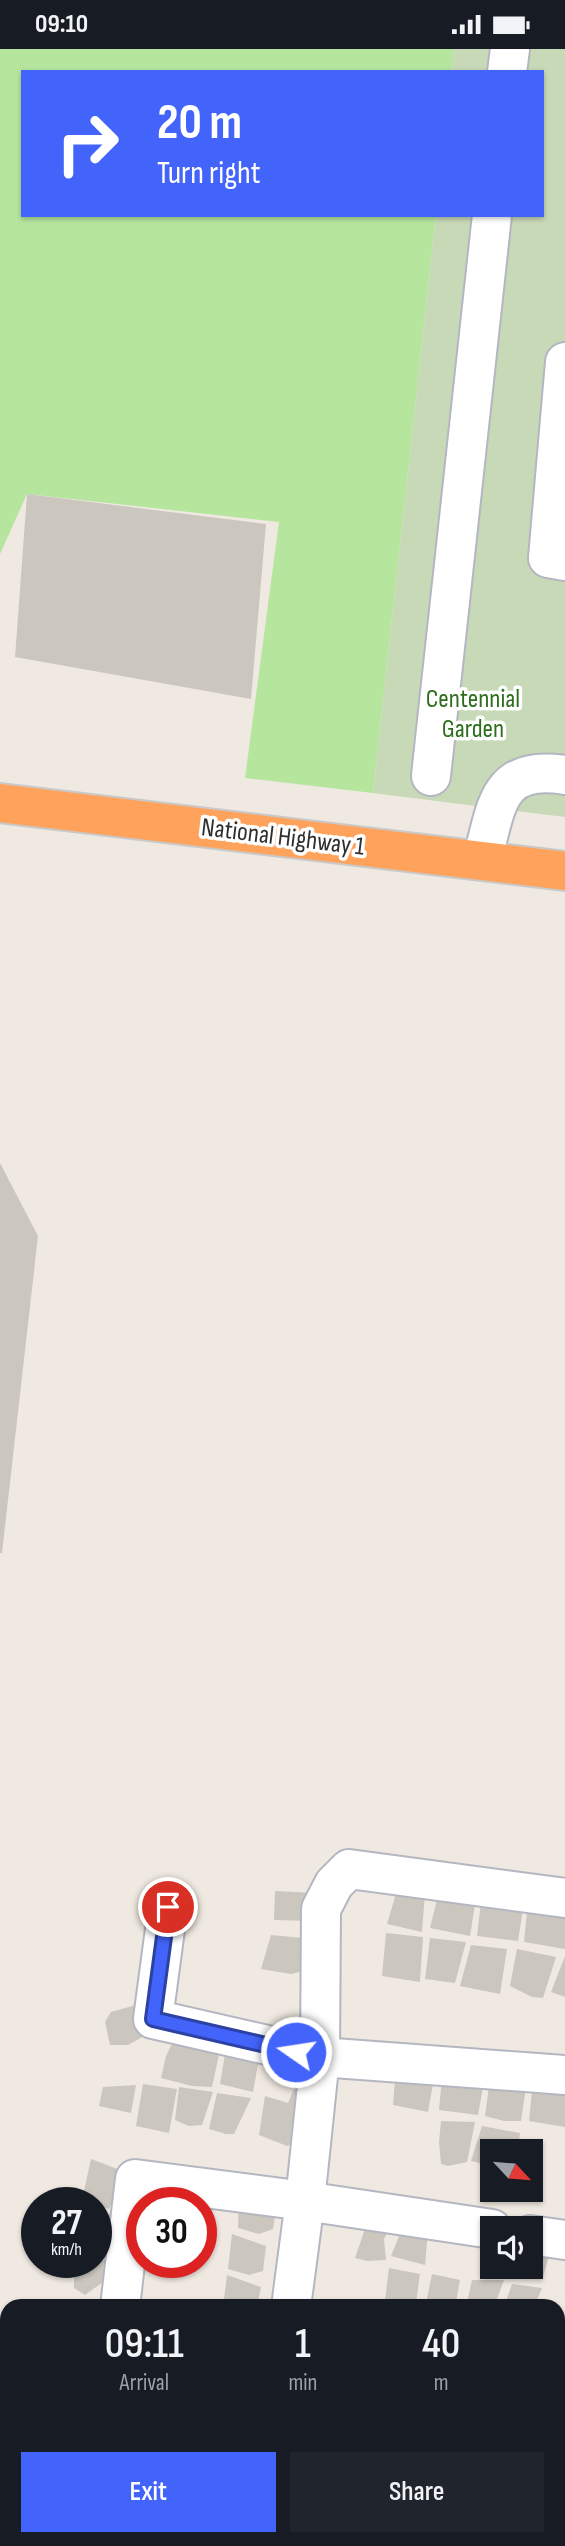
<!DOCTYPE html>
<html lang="en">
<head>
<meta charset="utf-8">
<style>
  :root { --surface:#171b24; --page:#20242c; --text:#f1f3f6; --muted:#9ea1a6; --accent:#4264fb }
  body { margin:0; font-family:"Sofia Sans Condensed",sans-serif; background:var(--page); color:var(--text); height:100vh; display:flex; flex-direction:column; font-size:26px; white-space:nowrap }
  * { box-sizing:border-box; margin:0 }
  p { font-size:23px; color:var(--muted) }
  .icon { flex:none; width:38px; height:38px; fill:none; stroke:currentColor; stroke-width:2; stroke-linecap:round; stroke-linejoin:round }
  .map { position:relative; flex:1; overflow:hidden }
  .panel { position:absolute; left:0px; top:2250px; width:565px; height:247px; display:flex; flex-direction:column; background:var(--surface); border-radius:21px 21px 0 0; box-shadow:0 2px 5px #0004 }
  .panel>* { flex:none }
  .top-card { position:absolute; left:21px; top:21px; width:523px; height:147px; border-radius:0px; box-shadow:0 2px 5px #0004; background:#4264fb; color:#fff; overflow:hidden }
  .needle { width:46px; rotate:116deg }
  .fabs { position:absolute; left:480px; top:2090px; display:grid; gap:14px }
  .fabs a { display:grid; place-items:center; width:63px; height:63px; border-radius:0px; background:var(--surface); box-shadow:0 2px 5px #0004; font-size:35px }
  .speed { position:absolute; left:21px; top:2138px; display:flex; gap:14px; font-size:35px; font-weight:700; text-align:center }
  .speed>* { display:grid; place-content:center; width:91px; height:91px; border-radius:50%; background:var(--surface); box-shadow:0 2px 5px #0004; line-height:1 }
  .speed small { font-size:18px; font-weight:400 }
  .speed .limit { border:10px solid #d22; background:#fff; color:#111 }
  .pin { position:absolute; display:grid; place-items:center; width:60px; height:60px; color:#fff; margin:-30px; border:4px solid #fff; border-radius:50%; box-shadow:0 2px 7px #0007 }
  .me { position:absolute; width:77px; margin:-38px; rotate:283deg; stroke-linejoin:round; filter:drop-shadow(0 0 5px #0008) }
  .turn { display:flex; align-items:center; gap:24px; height:147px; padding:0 21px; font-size:32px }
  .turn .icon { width:91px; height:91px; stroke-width:2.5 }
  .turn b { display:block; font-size:49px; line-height:60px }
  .eta { display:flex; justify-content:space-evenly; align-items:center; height:119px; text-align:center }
  .eta b { font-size:42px; font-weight:600; line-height:49px }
  .cta { display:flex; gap:14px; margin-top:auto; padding:14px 21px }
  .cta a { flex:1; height:80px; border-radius:0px; background:var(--accent); color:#fff; font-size:28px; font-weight:600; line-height:80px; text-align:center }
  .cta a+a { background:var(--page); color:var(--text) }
  .status { display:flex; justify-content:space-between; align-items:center; height:49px; padding:0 35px; background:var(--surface); direction:ltr }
  .status svg { height:19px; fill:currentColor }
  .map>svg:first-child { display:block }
</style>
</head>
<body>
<div class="status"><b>09:10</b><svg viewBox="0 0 49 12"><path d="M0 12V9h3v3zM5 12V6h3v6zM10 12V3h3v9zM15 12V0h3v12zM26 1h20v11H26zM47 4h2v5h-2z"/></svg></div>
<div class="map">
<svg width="565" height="2497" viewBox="0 0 565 2497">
  <rect width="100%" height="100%" fill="#efe9e1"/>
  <path fill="#b6e59e" d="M0,0H454L452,23H23V166H436L373,744L245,729L279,473L27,445L0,505Z"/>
  <path fill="#c8d9b8" d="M454,0H565V768L373,744L436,166H542V23H452Z"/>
  <path fill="#cbc7bf" d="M27,445L266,475L251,650L15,608Z
    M0,1114L38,1187L2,1504H0Z
    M398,1838L425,1845L422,1883L387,1875Z
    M440,1838L477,1843L470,1887L430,1879Z
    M275,1842L314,1844L310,1872L274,1871Z
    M482,1844L525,1848L518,1892L477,1887Z
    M528,1852L565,1855V1900L524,1893Z
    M386,1884L423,1888L420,1933L382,1927Z
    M271,1886L315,1890L319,1918L291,1925L261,1920Z
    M430,1889L466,1893L455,1934L425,1930Z
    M471,1896L507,1900L500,1945L460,1937Z
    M517,1900L556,1908L543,1949L532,1948L510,1937Z
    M565,1907V1948L551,1943Z
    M147,1953L155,1981L128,1996H110L105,1973L111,1963Z
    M178,1983L223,1987L212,2038L192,2037L161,2029L166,2007Z
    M227,1993L261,1999L253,2043L220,2035Z
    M396,2017L436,2018L428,2063L393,2056Z
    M443,2018L486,2022L478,2066L439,2061Z
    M491,2022L528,2025L521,2072H504L485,2067Z
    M298,2030H305L298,2092L287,2097L259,2086L265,2047L288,2054Z
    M533,2031L565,2033V2078L529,2072Z
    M143,2035L177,2040L169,2084L136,2077Z
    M136,2036L131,2064L99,2057L103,2038Z
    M179,2038L213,2043L202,2076L189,2077L175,2071Z
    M217,2044L251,2049L234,2085H226L209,2080Z
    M441,2072L475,2073L467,2113L448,2117L441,2115L439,2093Z
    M482,2077L520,2084L518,2102H492V2117L471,2112Z
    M91,2110L125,2123L109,2160L82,2151Z
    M239,2147L277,2155L273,2180L259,2185L238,2179Z
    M100,2165H112L114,2191L96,2201V2167Z
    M368,2171L391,2177L384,2190L386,2211L367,2212L355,2209Z
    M404,2175L428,2181L425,2216L391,2207Z
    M232,2185L266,2197L263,2222L249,2226L228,2220Z
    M530,2195L552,2196L543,2228L513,2222L515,2217H530Z
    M109,2210L110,2228L85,2246L74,2239V2219Z
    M389,2219L420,2225L416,2254L397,2256L385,2251Z
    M432,2225L460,2231L455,2258H431L426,2254Z
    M227,2226L261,2238L257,2258H223Z
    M472,2231H504L494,2258H466Z
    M512,2235L542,2239L534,2258H504Z
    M91,2250H103V2258H75Z
    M558,2355L565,2356V2383L558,2382Z"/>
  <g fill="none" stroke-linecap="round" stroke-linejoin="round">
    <defs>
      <path id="minor" d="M507,23L510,0
        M565,313L548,509L565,512
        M431,727L492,166
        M482,811C497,759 495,715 565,726
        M168,1858L153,1970L320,2008L565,2026
        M530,2186L565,2191
        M120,2258L135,2130L305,2152L492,2180
        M291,2258L305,2152L320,2008L321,1860L334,1835L349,1820L565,1849
        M558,2348L565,2349"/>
      <path id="highway" d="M0,754L565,822"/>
    </defs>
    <use href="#minor" stroke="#b4b7c1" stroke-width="42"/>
    <use href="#highway" stroke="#c9c9c9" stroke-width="42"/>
    <use href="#minor" stroke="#fff" stroke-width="38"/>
    <use href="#highway" stroke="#ffa35c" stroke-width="38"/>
  </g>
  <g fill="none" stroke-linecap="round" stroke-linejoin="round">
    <defs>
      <path id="route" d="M168,1858L153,1970L296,2003"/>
    </defs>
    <use href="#route" stroke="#2b41a3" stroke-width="18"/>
    <use href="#route" stroke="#4264fb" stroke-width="12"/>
  </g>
  <g text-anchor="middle" stroke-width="7" stroke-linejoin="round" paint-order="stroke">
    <g font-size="26" fill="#2c6e1b" stroke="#fff">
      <text x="473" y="658">Centennial<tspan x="473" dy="30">Garden</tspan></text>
    </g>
    <g font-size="26" fill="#2e2e2e" stroke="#fff">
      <text transform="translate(283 787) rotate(7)" y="9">National Highway 1</text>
    </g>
  </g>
</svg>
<div class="fabs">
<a><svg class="needle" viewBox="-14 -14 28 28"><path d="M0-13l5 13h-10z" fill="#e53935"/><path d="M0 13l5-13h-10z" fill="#9ea1a6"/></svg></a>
<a><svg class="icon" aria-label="sound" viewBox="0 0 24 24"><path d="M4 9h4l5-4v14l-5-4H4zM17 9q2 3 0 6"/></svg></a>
</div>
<div class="speed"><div>27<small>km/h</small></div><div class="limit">30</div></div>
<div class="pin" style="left:168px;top:1858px;background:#d93025"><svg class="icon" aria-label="arrive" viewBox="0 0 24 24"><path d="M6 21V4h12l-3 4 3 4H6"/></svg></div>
<svg class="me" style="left:296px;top:2003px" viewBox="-20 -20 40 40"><circle r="17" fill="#4264fb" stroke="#fff" stroke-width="3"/><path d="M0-11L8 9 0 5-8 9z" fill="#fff"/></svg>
<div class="top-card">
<div class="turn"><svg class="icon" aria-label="right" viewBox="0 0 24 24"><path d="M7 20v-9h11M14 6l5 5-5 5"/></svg><div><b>20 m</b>Turn right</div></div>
</div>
<section class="panel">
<div class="eta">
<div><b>09:11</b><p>Arrival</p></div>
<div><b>1</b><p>min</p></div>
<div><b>40</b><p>m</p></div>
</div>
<div class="cta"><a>Exit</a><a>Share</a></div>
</section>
</div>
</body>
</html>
